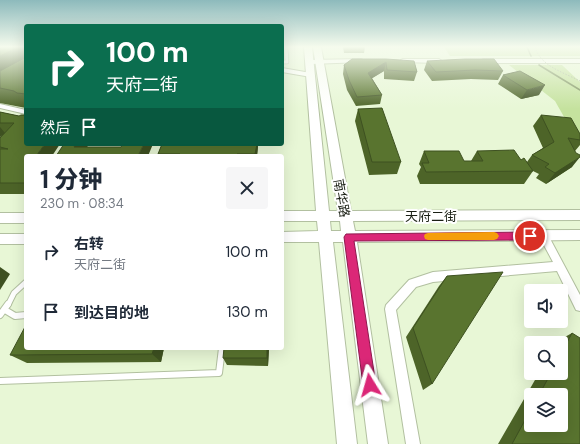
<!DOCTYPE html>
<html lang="zh">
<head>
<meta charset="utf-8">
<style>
  :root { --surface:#fff; --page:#f6f6f7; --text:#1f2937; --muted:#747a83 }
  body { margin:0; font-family:"DM Sans","Noto Sans SC",sans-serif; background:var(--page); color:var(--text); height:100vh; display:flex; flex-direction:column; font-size:15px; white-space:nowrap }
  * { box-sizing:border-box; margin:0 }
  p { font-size:13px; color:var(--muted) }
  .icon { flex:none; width:22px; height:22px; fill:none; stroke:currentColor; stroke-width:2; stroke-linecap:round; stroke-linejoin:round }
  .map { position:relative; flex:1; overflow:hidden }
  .side { position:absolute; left:24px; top:154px; width:260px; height:196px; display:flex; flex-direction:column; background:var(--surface); border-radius:4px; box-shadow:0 4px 16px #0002 }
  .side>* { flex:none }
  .guide { position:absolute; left:24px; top:24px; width:260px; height:122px; border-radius:4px; box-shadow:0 4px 16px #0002; background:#0b6e4f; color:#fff; overflow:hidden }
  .buttons { position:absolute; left:524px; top:284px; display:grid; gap:8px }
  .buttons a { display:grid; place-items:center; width:44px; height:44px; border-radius:4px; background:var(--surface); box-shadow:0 4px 16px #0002; font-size:20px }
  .pin { position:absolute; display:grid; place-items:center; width:34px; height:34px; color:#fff; margin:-17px; border:2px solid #fff; border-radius:50%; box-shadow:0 1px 4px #0007 }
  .me { position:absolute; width:44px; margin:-22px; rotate:352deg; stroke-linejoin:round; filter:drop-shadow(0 0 3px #0008) }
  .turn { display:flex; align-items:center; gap:14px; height:84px; padding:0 16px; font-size:18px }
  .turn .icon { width:52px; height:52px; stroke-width:2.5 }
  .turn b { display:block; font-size:28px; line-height:34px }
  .then { display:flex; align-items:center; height:38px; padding:0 16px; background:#0003; gap:8px; font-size:15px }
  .round { display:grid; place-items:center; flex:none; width:42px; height:42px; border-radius:4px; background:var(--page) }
  .headline { display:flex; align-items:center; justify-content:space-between; height:68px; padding:0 16px }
  h1 { font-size:24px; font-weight:800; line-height:30px }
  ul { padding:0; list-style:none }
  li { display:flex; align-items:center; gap:12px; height:60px; padding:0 16px }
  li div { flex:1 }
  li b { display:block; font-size:15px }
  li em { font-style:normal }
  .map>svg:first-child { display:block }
</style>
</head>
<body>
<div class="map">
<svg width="580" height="444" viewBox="0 0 580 444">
  <rect width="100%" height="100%" fill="#e8f7d6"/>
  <path fill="#c5e29e" d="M444,47H580V56H450Z
    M509,65H562L580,82V145L555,101Z"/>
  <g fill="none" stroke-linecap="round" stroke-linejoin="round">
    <path stroke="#7b915c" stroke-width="1.5" d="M527,47L531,56
      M539,65L580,90"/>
    <defs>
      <path id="service-far2" d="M282,62H287L286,47"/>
      <path id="service-far1" d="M8,305L14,293L26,282"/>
      <path id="service" d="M5,310L15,316L26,315
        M0,315L8,304
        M0,381L219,373L222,348"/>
      <path id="minor" d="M361,59L363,60V62L310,64L307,62L310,60Z
        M403,59H439L442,61L439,63L401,62V60Z
        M580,59V63H483L480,61L483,59Z
        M282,68L311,73L314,75L311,77L282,72Z
        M0,104L26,110V114L0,108Z
        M544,232L547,233L580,295V311L576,310L557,271L433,282L416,287L396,310L420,444H406L385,309L386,305L409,280L433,272L553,262L539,236L541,233Z"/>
      <path id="secondary" d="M304,47H312L329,211H338L313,47H321L351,211L580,210V220L353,221L355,231L580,230V240L357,242L388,444H368L343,242H333L357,444H337L319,242H282V232L318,231L317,221H282V211H316ZM330,221H340L341,231H331Z
        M0,213H26V223H0Z
        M0,234H26V244H0Z"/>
    </defs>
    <use href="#service-far2" stroke="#b2c0a0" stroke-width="4.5"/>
    <use href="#service-far1" stroke="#b2c0a0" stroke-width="7"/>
    <use href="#service" stroke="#b2c0a0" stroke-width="8"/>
    <use href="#minor" stroke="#b2c0a0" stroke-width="2"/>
    <use href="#secondary" stroke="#b2c0a0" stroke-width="2"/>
    <use href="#service-far2" stroke="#fff" stroke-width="3"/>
    <use href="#service-far1" stroke="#fff" stroke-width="5"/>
    <use href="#service" stroke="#fff" stroke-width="6"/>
    <use href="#minor" fill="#fff" fill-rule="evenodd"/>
    <use href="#secondary" fill="#fff" fill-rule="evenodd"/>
    <path stroke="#aab69b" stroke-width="1" stroke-dasharray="1.5 1.5" stroke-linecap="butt" d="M535,47C540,66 565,73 580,81"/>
  </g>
  <path fill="#4d6428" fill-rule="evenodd" d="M0,47H26V108L0,103Z
    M343,47H365L364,53H344Z
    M414,61L417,72L414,81L384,79V71L372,78L382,95L380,104L356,106L347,90L343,74L344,65Z
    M427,61L503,71L498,80L471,79L432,81L424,70Z
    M503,75L539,95L521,99L498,84Z
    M358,109L401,162L397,174L369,175L355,121Z
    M0,112L19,116L26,156V194H0V138L4,134L0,137Z
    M541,115L580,134V145L575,151L572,167L546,184L536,178L539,174L533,171L524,184H420L417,176L421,167L419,164L424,151L464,161H471L477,151L527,162L532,155L543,148L533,126Z
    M162,144H268L267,146H258L257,156H159L158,154Z
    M447,276L432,384L423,390L406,337L439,286Z
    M572,333L580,444H498L539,373H561V343H555L556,342ZM531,395H561L531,425Z
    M164,348L161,362L27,363L10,355Z
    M269,348L268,366L227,365L223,358Z"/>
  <path fill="#3e5121" d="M18,47H26V65L0,79V56Z
    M386,62L384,71L366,82L368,73Z
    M545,85L539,95L521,99L527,90Z
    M0,127L5,133L0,137Z
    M45,144H60L52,156H36Z
    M76,144H89L82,156L74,147Z
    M144,144H153L148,156H138Z
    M257,144H258V146L257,156H256L255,154Z
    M580,157L572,167L546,184L555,173Z
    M0,267L10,274L0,290Z
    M154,348H164L161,362L152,354Z
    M267,348H269L268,366L267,358Z"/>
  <path fill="#59742f" stroke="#3e5121" d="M0,47H18L0,56Z
    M26,57V94L17,93L14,91L0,88V71Z
    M352,59H386L414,61L417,72L387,70L386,62L368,73L382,95L357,97L349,80L344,65Z
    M465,59H494L503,71L475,70L436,72L427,61Z
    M520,71L545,85L527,90L503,75Z
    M382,108L401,162H372L358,109Z
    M0,112L19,116L21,115H26V144H45L36,156H26V169L25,170H26V183H0V149H8L0,147V138L14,123H0Z
    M541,115L571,118L580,134V140L568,138L576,153L580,155V157L555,173L545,167L549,164L532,155L554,142Z
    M64,144H76L74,147H121L123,144H144L138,156H56Z
    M162,144H257L255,154H237V156H180V154H158Z
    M514,150L521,160L524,158L533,171L426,172L422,163H429L424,151H459L464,161H483L477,151Z
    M503,272L432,384L413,328L447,276Z
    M26,325V348H154L152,354L10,355Z
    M572,333L580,338V444H512L531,409V425H561V395H539L551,373H561V354Z
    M224,348H267V358H223Z"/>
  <linearGradient id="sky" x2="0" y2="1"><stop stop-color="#8dbabc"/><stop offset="0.43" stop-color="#f5fbed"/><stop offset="1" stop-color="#f5fbed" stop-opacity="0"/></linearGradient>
  <rect width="580" height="109" fill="url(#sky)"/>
  <path fill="#db2777" stroke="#8e194d" d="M530,232L533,233L534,236L533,238L530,240L354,241L376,385L374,389L370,391L365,389L363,385L344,237L346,234Z"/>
  <path fill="#f59e0b" d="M494,232L497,233L499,236L497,239L494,240H428L425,239L424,236L425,234L428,233Z"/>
  <g text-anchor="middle" stroke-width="4" stroke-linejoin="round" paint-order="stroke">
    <g font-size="13" fill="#1a1f14" stroke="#fff">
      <text transform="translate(342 198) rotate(80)" y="5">南华路</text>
      <text x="431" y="221">天府二街</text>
    </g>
  </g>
</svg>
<div class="buttons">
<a><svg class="icon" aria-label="sound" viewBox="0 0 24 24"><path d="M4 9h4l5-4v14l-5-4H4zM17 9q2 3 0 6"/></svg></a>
<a><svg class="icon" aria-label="search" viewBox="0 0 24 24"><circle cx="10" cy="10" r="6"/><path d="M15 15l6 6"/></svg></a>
<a><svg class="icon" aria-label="layers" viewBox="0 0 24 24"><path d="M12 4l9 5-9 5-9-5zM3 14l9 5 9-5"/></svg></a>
</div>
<div class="pin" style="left:530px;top:236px;background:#d93025"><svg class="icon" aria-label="arrive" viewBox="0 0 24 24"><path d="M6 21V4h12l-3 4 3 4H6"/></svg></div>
<svg class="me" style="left:370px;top:385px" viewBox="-20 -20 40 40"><path d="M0-17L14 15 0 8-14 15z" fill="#db2777" stroke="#fff" stroke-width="4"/></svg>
<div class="guide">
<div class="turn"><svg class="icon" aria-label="right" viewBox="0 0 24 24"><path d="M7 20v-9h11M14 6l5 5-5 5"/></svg><div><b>100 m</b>天府二街</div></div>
<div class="then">然后<svg class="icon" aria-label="arrive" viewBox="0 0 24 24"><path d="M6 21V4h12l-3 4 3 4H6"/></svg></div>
</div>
<section class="side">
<div class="headline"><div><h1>1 分钟</h1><p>230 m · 08:34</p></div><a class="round"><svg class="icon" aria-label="close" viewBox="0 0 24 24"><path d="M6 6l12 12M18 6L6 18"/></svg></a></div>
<ul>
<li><svg class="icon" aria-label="right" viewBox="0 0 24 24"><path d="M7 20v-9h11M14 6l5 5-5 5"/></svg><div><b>右转</b><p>天府二街</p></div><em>100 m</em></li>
<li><svg class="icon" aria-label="arrive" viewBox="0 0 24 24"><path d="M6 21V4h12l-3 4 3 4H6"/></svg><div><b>到达目的地</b></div><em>130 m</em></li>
</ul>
</section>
</div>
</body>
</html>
